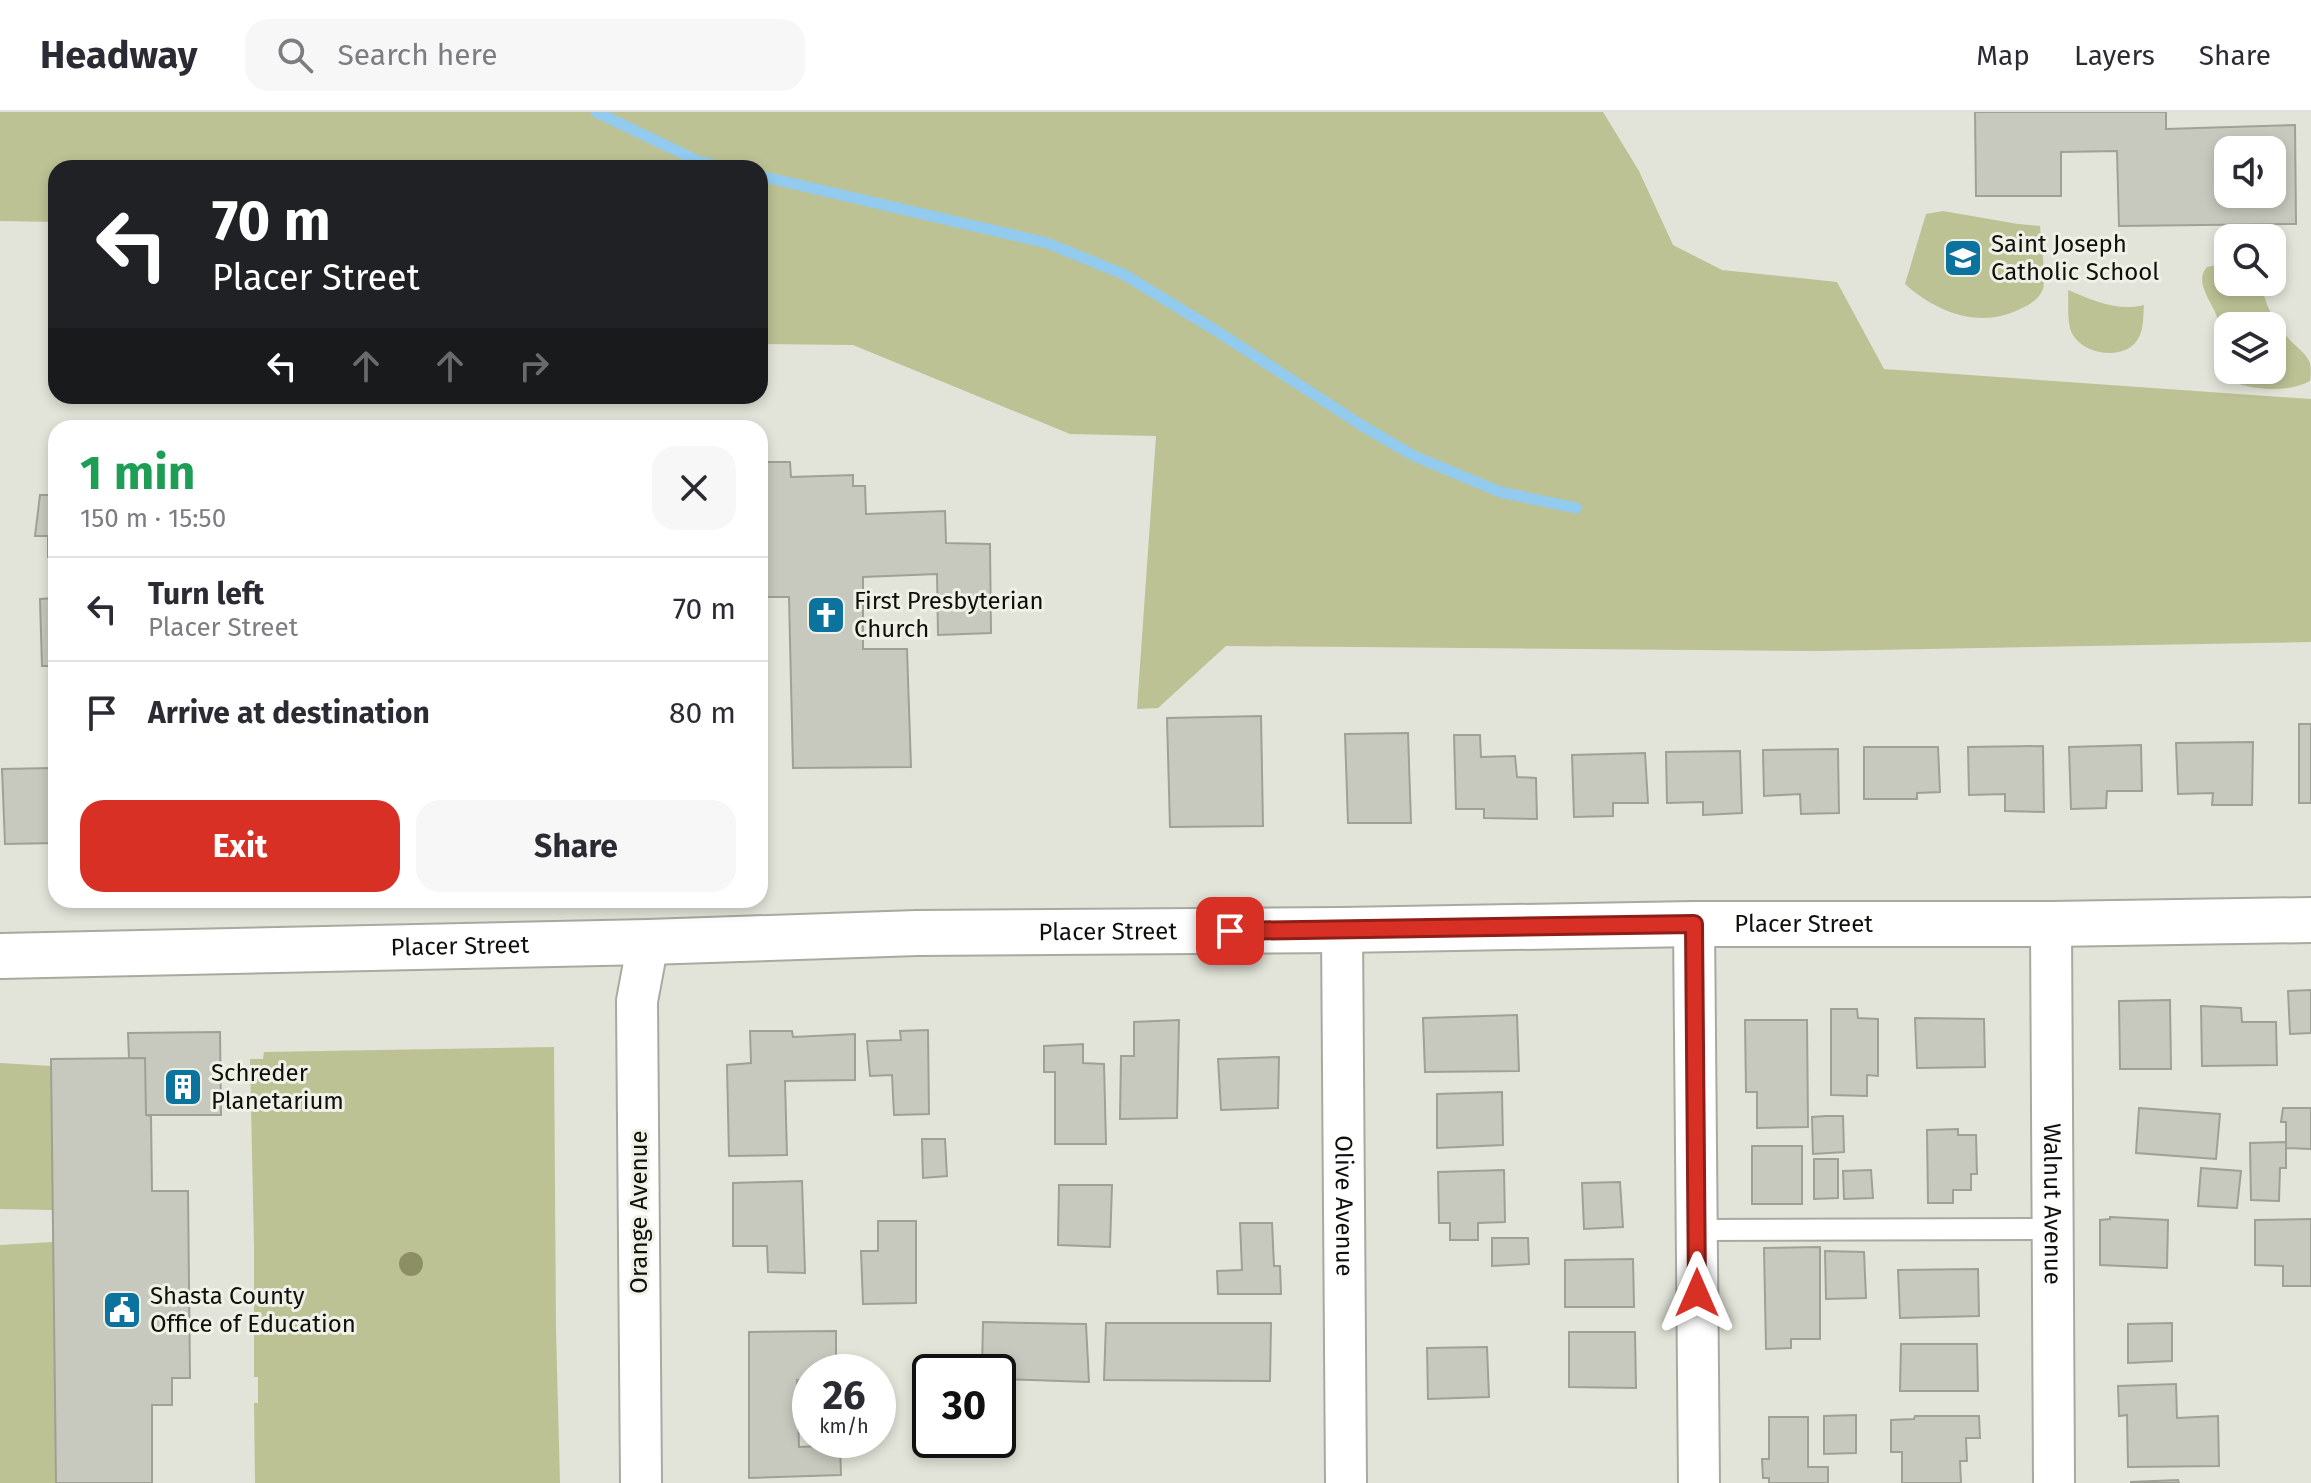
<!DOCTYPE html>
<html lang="en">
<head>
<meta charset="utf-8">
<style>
  :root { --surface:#fff; --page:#f7f7f7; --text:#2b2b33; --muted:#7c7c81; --line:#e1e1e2; --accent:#d93025 }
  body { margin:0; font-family:"Fira Sans",sans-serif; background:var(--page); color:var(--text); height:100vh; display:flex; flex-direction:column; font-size:30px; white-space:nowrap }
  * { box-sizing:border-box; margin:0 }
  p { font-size:26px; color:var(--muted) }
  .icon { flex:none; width:44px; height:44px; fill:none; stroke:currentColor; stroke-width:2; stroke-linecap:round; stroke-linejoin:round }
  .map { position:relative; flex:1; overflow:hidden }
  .drawer { position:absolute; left:48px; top:308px; width:720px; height:488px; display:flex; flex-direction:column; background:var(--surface); border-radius:24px; box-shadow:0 4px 12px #0003 }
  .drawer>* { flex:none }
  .guide { position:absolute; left:48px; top:48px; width:720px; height:244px; border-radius:24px; box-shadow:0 4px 12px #0003; background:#202124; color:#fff; overflow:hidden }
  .buttons { position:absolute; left:2214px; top:24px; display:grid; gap:16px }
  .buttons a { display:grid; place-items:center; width:72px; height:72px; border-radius:16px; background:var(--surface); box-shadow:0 4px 12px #0003; font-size:40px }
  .speed { position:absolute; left:792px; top:1242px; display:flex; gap:16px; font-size:40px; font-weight:700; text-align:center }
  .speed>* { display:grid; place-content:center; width:104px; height:104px; border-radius:50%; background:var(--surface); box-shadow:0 4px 12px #0003; line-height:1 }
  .speed small { font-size:20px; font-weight:400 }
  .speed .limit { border:4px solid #111; border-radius:12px; background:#fff; color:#111 }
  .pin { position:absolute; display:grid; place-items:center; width:68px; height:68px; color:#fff; margin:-34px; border-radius:16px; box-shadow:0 4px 12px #0006 }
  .me { position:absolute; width:88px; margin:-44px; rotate:0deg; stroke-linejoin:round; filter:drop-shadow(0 0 6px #0008) }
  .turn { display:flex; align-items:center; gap:28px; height:168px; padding:0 32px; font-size:36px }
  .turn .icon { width:104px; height:104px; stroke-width:2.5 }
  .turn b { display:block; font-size:56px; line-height:68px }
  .lanes { display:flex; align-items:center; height:76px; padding:0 32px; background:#0003; justify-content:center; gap:40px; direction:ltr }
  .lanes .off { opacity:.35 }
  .round { display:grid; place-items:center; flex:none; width:84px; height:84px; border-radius:24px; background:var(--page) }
  .overview { display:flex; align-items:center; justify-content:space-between; height:136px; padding:0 32px }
  h1 { font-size:48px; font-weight:700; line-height:60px; color:#1e9e55 }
  .cta { display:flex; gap:16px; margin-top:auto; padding:16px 32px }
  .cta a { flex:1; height:92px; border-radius:24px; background:var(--accent); color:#fff; font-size:32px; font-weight:700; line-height:92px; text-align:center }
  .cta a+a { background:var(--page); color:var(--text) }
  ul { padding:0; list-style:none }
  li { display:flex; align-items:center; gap:24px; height:104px; padding:0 32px; border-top:2px solid var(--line) }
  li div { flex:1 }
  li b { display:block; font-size:30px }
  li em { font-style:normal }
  header { display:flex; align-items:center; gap:48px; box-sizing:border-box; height:112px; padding:0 40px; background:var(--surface); border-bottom:2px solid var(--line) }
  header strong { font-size:38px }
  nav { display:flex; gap:44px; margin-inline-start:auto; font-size:28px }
  .search { width:560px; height:72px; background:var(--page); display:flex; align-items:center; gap:20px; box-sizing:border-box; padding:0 28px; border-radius:24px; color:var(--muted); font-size:30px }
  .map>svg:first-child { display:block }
</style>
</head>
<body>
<header>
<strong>Headway</strong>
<div class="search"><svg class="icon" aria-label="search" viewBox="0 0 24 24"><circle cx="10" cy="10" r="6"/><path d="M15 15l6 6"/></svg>Search here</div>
<nav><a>Map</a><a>Layers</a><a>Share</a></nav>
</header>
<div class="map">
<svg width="2311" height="1371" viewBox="0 0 2311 1371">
  <rect width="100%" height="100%" fill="#e2e4d9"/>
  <path fill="#bcc294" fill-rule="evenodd" d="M0,0H1603L1639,59L1673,133L1722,158L1837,170L1884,257L2311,287V530L1820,539L1226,534L1158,596L1137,597L1156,324L1070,322L853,233L760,232V56H56V110L0,109Z
    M1943,99L2018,112L2040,114C2041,127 2046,165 2043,177C2039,187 2030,193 2020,197C1980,217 1937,201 1905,172L1926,102Z
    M2228,151V170H2262C2263,191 2275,211 2289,227C2295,234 2306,241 2310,251C2311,256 2311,264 2310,269C2286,283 2235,278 2214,259C2212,241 2223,226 2218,208C2213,190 2193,171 2207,155ZM2228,214H2272V258H2228Z
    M2068,178C2092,188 2118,200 2144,193C2143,203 2144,216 2139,225C2128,249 2085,244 2073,223C2066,212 2069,191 2068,178Z
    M554,935L556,1218L560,1371H255L254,1291H258V1265H254V1135L250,947H263L264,940Z
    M0,951L51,954L53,1098L0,1097Z
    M53,1130L56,1371H0V1133Z"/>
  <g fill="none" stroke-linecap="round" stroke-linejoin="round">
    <path stroke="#92cbed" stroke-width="11" d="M596,0L698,49L726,56
      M760,64L1047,131L1123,162L1215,218L1361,313L1412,343L1500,380L1576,396"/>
  </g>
  <path fill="#c7c9be" stroke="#9fa196" stroke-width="2" fill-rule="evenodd" d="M1975,0H2166V17L2295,13L2296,112L2119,114L2117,39L2061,40V84H1976ZM2228,38H2272V82H2228Z
    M296,313L353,314V316H296Z
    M760,350H790L791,365L853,363V374H865L866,402L945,399L946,431L990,432L991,521L938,523L937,462L863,465V537H907L911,655L793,656L789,485H760Z
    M55,358L56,445H48V424H35L40,383H52Z
    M56,486V554H42L40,487Z
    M1261,604L1263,714L1170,715L1167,606Z
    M2299,612H2311V691H2299Z
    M1408,621L1411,711H1348L1345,622Z
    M1454,623H1480L1481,645L1515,644L1517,665L1536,666L1537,707L1484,706V697H1456Z
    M2253,630L2252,693H2212L2213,681L2178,682L2176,631Z
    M2141,633L2142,679H2107L2106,696L2071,697L2069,635Z
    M2043,634L2044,700L2005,699V682L1969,683L1968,635Z
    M1864,635H1938L1940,680L1917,681V687H1864Z
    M1838,637L1839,701L1801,702L1800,682L1764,684L1763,638Z
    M1740,639L1742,701L1703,703V690L1667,691L1666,640Z
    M1645,641L1648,691H1613V704L1574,705L1572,643Z
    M53,656L56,731L5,732L2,657Z
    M2311,878V921L2290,922L2288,879Z
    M2170,888L2171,957H2120L2119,889Z
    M2201,894L2241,896L2242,910H2276L2277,953L2202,954Z
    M1831,897H1857L1858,906L1878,907V964L1867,963V984L1831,983Z
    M1517,903L1519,959L1425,960L1423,906Z
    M1915,906L1984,907L1985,955L1917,956Z
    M1179,908L1177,1006L1120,1007L1121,944H1134V910Z
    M1745,908H1807L1808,1015L1757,1016V980H1746Z
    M928,918L929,1002L894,1003L892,963L870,964L867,929L901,928L900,919Z
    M750,919H792L793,925L855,922V968L785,969L787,1043L729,1044L727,953L751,951Z
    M220,920L221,1003H146L145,946H129L128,921Z
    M1083,932V951L1104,952L1106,1032H1055V960H1044V934Z
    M1279,945L1278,996L1221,998L1218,947Z
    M145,946L146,1003L151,1004L152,1079H188L190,1266H172V1293H152V1371H56L51,947Z
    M1502,980L1503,1033L1437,1036V982Z
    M2139,996L2220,1002L2216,1047L2136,1041Z
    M2283,996H2311V1037L2286,1036V1010H2281Z
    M1826,1004H1843L1844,1040L1813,1042L1812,1005Z
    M1958,1017V1023H1976L1977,1062H1971V1078H1953V1091H1928L1927,1018Z
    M922,1027H945L947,1064L923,1066Z
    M2286,1030V1056H2280L2279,1089L2251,1088L2250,1031Z
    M1752,1034H1802V1092H1752Z
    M1814,1047H1838V1086L1814,1087Z
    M2201,1056L2241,1059L2237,1096L2198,1094Z
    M1504,1058L1505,1110L1478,1111V1128H1450V1111H1439L1438,1060Z
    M1871,1058L1873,1086L1844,1087L1843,1059Z
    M802,1069L805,1161L768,1160L767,1134H733V1071Z
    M1620,1070L1623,1115L1584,1117L1582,1071Z
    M1059,1073H1112L1110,1135L1058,1133Z
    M2110,1105L2168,1108L2167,1156L2100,1153V1108L2110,1107Z
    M2311,1107V1174H2283V1154L2255,1153V1108Z
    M878,1109H916V1191L863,1192L861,1139H878Z
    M1240,1111H1272L1274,1154H1280L1281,1182H1218L1217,1159L1242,1158Z
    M1492,1126H1528L1529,1152L1492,1154Z
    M1820,1135V1227H1791V1236L1766,1237L1764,1136Z
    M1825,1139L1864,1140L1866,1186L1826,1187Z
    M1633,1147L1634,1195H1565V1148Z
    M1978,1157L1979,1204L1900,1206L1898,1158Z
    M983,1210L1086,1212L1089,1270L998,1267V1260H982Z
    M1106,1211H1271L1270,1269L1104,1268Z
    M2172,1211V1249L2128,1251V1212Z
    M836,1219V1260H810V1268H797L799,1335L840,1333L841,1363L749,1366V1220Z
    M1569,1220H1635L1636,1276L1569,1275Z
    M1901,1232H1977L1978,1279H1900Z
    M1487,1235L1489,1285L1428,1287L1427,1236Z
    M2176,1272L2177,1306L2218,1304L2219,1354L2128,1355L2127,1303L2119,1304L2118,1274Z
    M1856,1303V1341L1824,1342V1304Z
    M1915,1304H1979L1980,1326H1966L1967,1349H1960L1961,1371H1902V1340H1891V1308L1914,1307Z
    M1769,1305H1808V1355H1828V1371H1769V1366H1763L1762,1347H1769Z
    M2178,1368L2179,1371H2131V1370Z"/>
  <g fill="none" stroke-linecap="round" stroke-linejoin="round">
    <defs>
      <path id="lane" d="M1697,1118L2053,1117"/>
      <g id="street">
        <path d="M1694,812L1699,1371"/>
        <path id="s1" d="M2051,812L2054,1371"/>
        <path id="s2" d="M1342,818L1346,1371"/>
        <path d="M641,1371L637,889L648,830"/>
      </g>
      <g id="secondary">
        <path id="s3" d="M0,844L648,830L917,821L1342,818L1694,812H2051L2311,808"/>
      </g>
    </defs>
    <use href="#lane" stroke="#a8aa9f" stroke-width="24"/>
    <use href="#street" stroke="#a8aa9f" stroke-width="44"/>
    <use href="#secondary" stroke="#a8aa9f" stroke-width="48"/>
    <use href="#lane" stroke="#fff" stroke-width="20"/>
    <use href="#street" stroke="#fff" stroke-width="40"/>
    <use href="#secondary" stroke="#fff" stroke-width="44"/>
  </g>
  <circle fill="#8c8f64" cx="411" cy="1152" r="12"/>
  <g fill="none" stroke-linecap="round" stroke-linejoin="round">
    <defs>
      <path id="route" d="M1230,819L1694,812L1697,1181"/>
    </defs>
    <use href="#route" stroke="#8d1f18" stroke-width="20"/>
    <use href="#route" stroke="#d93025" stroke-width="14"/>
  </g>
  <defs>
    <symbol id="school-square" viewBox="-11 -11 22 22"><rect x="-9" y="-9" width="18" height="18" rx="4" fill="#0c729e" stroke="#eff1e6"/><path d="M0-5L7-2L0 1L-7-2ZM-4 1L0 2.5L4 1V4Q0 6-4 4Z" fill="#fff"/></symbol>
    <symbol id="church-square" viewBox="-11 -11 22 22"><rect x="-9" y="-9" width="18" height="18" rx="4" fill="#0c729e" stroke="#eff1e6"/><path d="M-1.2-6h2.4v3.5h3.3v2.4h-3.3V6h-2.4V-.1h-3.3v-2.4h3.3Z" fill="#fff"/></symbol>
    <symbol id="building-square" viewBox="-11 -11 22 22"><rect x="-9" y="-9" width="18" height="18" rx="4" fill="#0c729e" stroke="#eff1e6"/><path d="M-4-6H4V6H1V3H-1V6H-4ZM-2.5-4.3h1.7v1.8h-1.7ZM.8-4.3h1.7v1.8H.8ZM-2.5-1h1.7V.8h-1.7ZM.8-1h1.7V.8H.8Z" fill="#fff"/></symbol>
    <symbol id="civic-square" viewBox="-11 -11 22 22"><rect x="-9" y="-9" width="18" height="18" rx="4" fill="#0c729e" stroke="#eff1e6"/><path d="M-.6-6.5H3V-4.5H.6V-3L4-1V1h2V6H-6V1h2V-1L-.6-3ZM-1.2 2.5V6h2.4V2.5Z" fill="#fff"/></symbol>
  </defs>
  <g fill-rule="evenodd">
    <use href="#school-square" x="1941" y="124" width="44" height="44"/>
    <use href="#church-square" x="804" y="481" width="44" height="44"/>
    <use href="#building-square" x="161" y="953" width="44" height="44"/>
    <use href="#civic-square" x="100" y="1176" width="44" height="44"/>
  </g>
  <g text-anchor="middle" stroke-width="6" stroke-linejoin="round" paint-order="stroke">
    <g font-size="24" fill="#0f0f0c" stroke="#eff1e6" text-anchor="start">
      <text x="1991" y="140">Saint Joseph<tspan x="1991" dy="28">Catholic School</tspan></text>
      <text x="854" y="497">First Presbyterian<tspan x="854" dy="28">Church</tspan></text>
      <text x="211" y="969">Schreder<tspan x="211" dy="28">Planetarium</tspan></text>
      <text x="150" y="1192">Shasta County<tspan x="150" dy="28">Office of Education</tspan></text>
    </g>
    <g font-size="24" fill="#0f0f0c" stroke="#eff1e6">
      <text dy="8" stroke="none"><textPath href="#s3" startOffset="1804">Placer Street</textPath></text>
      <text dy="8" stroke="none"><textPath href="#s3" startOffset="1108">Placer Street</textPath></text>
      <text dy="8" stroke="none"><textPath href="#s3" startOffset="460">Placer Street</textPath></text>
      <text dy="8" stroke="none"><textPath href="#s1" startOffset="280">Walnut Avenue</textPath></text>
      <text dy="8" stroke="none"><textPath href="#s2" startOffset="276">Olive Avenue</textPath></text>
      <text transform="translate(639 1100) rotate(-90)" y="8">Orange Avenue</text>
    </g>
  </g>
</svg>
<div class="buttons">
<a><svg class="icon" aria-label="sound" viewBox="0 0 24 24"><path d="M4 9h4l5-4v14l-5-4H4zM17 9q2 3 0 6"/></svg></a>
<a><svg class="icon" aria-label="search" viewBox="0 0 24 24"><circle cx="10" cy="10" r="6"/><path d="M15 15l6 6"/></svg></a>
<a><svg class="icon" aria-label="layers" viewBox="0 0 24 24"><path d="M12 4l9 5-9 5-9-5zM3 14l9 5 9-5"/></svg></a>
</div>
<div class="speed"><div>26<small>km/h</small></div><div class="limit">30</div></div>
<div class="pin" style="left:1230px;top:819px;background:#d93025"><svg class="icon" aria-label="arrive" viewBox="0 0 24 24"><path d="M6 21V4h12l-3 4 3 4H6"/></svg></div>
<svg class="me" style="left:1697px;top:1181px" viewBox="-20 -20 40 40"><path d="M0-17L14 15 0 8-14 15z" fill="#d93025" stroke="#fff" stroke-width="4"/></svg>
<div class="guide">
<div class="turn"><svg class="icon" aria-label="left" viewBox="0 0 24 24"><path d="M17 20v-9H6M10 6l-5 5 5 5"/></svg><div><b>70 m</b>Placer Street</div></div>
<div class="lanes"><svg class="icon" aria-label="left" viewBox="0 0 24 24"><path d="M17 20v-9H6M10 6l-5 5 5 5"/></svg><svg class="icon off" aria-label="ahead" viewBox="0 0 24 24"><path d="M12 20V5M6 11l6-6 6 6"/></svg><svg class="icon off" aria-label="ahead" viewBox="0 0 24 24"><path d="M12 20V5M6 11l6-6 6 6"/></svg><svg class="icon off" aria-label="right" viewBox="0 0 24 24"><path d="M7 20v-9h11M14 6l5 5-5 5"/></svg></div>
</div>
<section class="drawer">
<div class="overview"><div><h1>1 min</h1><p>150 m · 15:50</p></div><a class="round"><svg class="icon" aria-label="close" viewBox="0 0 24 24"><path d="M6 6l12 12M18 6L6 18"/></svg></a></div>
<ul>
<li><svg class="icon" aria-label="left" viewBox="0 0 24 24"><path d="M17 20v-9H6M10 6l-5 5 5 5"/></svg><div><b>Turn left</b><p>Placer Street</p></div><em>70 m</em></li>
<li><svg class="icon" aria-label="arrive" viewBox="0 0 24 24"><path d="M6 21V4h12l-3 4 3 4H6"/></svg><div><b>Arrive at destination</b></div><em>80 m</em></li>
</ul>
<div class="cta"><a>Exit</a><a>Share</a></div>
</section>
</div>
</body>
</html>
